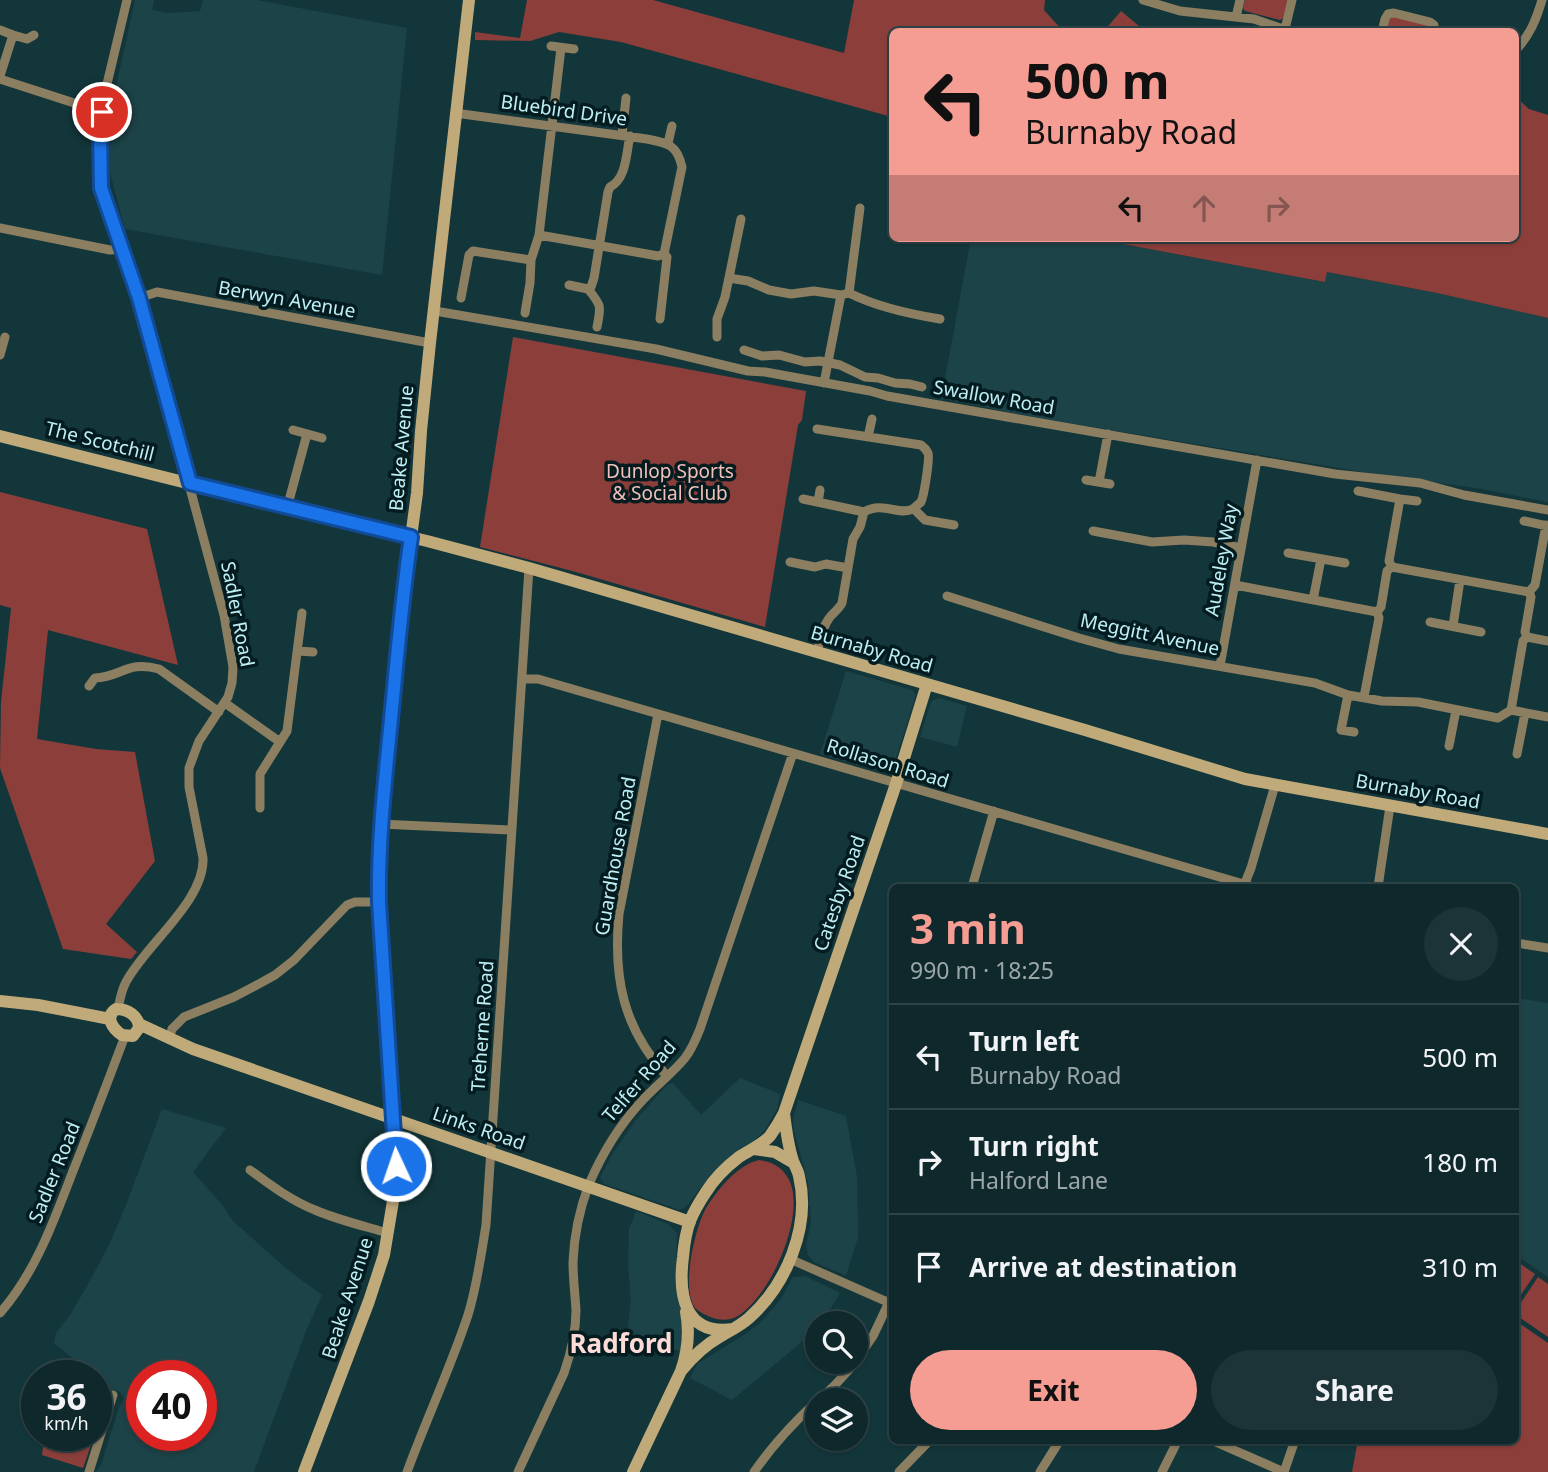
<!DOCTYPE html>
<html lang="en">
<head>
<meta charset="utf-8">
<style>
  :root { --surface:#0e282c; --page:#1c3438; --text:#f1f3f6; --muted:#9ba6a9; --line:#2e4448; --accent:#f59c93 }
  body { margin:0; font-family:"Noto Sans",sans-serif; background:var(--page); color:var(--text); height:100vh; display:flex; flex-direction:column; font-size:26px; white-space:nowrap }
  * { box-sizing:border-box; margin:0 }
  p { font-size:23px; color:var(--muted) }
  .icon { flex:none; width:38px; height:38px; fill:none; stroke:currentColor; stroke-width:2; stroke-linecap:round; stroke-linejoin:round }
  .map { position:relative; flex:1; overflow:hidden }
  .panel { position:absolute; left:889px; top:884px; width:630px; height:560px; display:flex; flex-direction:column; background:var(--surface); border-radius:10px; box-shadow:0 2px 5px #0004,0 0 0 2px var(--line) }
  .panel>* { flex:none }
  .guide { position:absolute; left:889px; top:28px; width:630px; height:214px; border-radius:10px; box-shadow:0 2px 5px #0004,0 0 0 2px var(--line); background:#f59c93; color:#111; overflow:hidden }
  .buttons { position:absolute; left:805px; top:1311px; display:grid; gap:14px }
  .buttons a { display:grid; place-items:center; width:63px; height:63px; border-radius:50%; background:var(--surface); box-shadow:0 2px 5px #0004,0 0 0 2px var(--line); font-size:35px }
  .speed { position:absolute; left:21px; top:1360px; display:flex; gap:14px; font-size:35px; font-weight:700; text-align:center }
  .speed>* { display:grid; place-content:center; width:91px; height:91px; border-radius:50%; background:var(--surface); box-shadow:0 2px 5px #0004,0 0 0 2px var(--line); line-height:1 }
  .speed small { font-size:18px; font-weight:400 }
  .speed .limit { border:10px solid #d22; background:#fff; color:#111 }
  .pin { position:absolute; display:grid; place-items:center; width:60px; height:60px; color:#fff; margin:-30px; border:4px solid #fff; border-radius:50%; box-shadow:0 2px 7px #0007 }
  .me { position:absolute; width:77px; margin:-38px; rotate:357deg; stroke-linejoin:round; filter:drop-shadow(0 0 5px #0008) }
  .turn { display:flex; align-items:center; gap:24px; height:147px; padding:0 21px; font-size:32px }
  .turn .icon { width:91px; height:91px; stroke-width:2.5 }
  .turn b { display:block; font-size:49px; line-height:60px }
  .lanes { display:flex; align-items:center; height:66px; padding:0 21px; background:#0003; justify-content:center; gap:35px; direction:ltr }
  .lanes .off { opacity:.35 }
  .round { display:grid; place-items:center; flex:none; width:74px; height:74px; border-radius:37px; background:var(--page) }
  .overview { display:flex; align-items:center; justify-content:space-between; height:119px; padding:0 21px }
  h1 { font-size:42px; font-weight:700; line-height:52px; color:var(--accent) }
  .primary-button { display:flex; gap:14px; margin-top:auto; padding:14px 21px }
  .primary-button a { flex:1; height:80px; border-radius:42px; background:var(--accent); color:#111; font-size:28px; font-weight:700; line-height:80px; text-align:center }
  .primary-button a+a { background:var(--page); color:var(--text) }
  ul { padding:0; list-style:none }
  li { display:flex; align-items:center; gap:21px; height:105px; padding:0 21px; border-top:2px solid var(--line) }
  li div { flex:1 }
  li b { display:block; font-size:26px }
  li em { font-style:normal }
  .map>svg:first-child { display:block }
</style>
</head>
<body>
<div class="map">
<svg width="1548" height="1472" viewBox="0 0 1548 1472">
  <rect width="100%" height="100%" fill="#13363a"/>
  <path fill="#1c4348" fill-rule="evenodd" d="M135,0H154L152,10L168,13L200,11L203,0H257L407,28L382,275L125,229L110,173L109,139L115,91Z
    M971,238H1091L1325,282L1326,272L1437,293L1548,318V502L1476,488L1381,475L1040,418L943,399L940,405Z
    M846,671L912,690L916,695L893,768L890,772L886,773L820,754Z
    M940,698L967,706L957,747L920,737L930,705L933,700Z
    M1516,998L1548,1003V1277L1516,1255Z
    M740,1078L780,1094L777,1109L765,1130L754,1141L723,1163L701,1187L686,1207L680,1210L604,1184L600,1178L613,1153L635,1121L667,1085L673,1083L701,1115Z
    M798,1100L846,1116L857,1177L858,1238L846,1276L814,1262L808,1255L806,1247L811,1221L808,1183L793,1127L794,1115Z
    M162,1109L226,1128L193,1172L224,1207L232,1220L288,1270L322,1295L306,1331L254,1472H96L101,1465L118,1410L124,1398L120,1392L109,1389L96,1378V1376L93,1375L54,1343L56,1333L70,1315L87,1286L109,1245L126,1205ZM142,1376H201V1435H142Z
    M636,1211L668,1224L677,1233L676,1263L685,1330L683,1353L660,1343L627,1337L631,1300L628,1265L629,1229Z
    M805,1276L840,1293L822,1323H817V1328L797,1346L732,1400L690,1378L697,1364L747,1333L761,1322L780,1300L793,1277Z"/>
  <path fill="#8c3f3a" d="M527,0H653L844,53L854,0H1045L1044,10L1063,31L892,32V117L621,42L559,32L530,41L475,40V32L520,38Z
    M1245,0H1288L1283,18L1280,20L1245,11L1243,8Z
    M1121,11L1145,31H1104Z
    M1393,17L1429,25L1431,28L1430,31L1387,32L1389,19Z
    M1516,97L1529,109L1548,115V318L1437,293L1327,272L1325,282L1091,238H1516Z
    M513,337L806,391L802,420L798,425L765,627L576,572L480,547Z
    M0,492L147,529L178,665L48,630L37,739L96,749L135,752L155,861L106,924L137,952L131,959L63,949L0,768L1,702L11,608L0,605Z
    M759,1160C770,1162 779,1165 786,1175C811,1208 770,1299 736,1317C728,1321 718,1320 710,1317C705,1315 700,1312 696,1309C680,1291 695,1229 705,1210C716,1191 737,1165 759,1160Z
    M1516,1261L1535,1274L1516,1302Z
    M1538,1277L1548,1284V1337L1516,1315V1310Z
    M1516,1321L1548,1343V1472H1352L1358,1440H1516Z
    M55,1435H92L93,1439L83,1468L42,1455L43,1447L51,1448Z"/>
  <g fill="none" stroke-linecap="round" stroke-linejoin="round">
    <path stroke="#8c7e60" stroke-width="9" d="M1143,0L1180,11L1254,19L1292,32
      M1236,17L1240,0
      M1285,29L1292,0
      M0,30L13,35
      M1382,32L1385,19L1388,14L1394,13L1430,22L1434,25V32
      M551,46L574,49
      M1516,50C1530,35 1536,20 1542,0
      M0,76L13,35L27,39L34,35
      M0,79L102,112
      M455,113L647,139C667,143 677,144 682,167L664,254L667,257L660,319
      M622,135L626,98
      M668,143L672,126
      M0,228L110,250L122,249
      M539,235L658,256L664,254
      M729,278L748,281L769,290L791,294L814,291L841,295
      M569,285L588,289C602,306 601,306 597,327
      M588,289L591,287L594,278L608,192L610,187C627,178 626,153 630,136
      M849,293C877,307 909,314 940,319
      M139,298L157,292L430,343
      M461,298L469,255L473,251L531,260
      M435,311L656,349L748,371L765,372L870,391L887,396L1335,474L1420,483L1464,495L1548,510
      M525,313L530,283L531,260L539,235L561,48
      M717,337V319L725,297L741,219
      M744,350L762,356L779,355L805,362L820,361L840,365L865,377L878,378L895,383L910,384L922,387
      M0,355L5,337
      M824,383L841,295L849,293L860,208
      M293,430L322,438
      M868,437L872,419
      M1086,480L1110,484
      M1099,482L1108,434
      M1358,491L1400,499
      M803,499L864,512
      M818,502L820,490
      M287,508L307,434
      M914,509L925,520L954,525
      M1524,521L1548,526
      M1093,531L1152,542L1184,540L1213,542L1241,548
      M1288,553L1345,563
      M790,562L815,567L826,564L848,568
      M1392,567L1529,592
      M1392,567L1389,561L1400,499L1417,501
      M1235,585L1377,612
      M947,596L1079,638L1119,649L1315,683L1348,695L1382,701L1418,702L1498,718L1511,710L1523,641L1527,637L1525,632L1531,597L1529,592L1535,585L1546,525
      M1313,600L1321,559
      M1430,622L1481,632
      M1453,626L1460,580
      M1527,637L1548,641
      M298,651L313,652
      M817,652C820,641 822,627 830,617C834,612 839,609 842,603L853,539L860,527L864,512C883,501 899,516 913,509C914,508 920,503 921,502C924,496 930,458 928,453C926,449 924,447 921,445L817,429
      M1220,666L1257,460
      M522,679H538L1254,887
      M89,686L95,678C122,677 127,660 159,669L219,712
      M1348,695L1341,730L1354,732
      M1364,697L1379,618L1377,612L1381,607L1387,571L1392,567
      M225,703L280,742
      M1511,710L1548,717
      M658,714L619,914C613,978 623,1028 667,1076
      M1449,746L1456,710
      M1517,754L1525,713
      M260,808V774L287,731L302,613
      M380,824L512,830
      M1245,883L1251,868L1275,785
      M972,887L994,811
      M1378,887L1390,806
      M1516,943L1548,948
      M118,1009C120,1000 121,991 126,982C145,945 205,901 203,858L189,787V768L199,741L228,697L232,683L233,667L224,615L139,298L101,188L100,156L101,121L107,84L127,0
      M169,1039L172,1029L184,1017L234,997L255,986L275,975L294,960L347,905L355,902H379
      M250,1170C270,1185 292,1201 315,1210C338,1220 364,1226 388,1233
      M790,1259L892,1304
      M0,1313C36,1272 54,1220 73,1171C91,1126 108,1081 125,1036
      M856,1361L873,1336L892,1296
      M819,1400L835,1385L856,1362
      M1211,1440L1284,1472
      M89,1472L113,1395
      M407,1472C426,1420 450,1369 468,1315C477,1286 481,1255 486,1225L529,568
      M518,1472L564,1373C571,1353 576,1332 576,1310C575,1294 573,1278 573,1262C574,1236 580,1208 589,1184C602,1154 618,1127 640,1103C654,1087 672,1074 685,1058C692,1049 696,1039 700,1029L793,753
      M754,1472C772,1446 793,1423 817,1401
      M899,1472L930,1440
      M1040,1472L1060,1440
      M1162,1472L1178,1440
      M1284,1472L1295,1440"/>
    <path stroke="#c0aa7a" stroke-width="12" d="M0,436L287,508L427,541L529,568L1085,730L1245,779L1548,834
      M0,1001L38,1005L110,1019
      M116,1009C128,1009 139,1016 139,1028L133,1036L122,1035C113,1029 104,1017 116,1009Z
      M139,1024L193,1049L690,1222
      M754,1149L775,1152L794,1163
      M733,1329C685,1336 678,1296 683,1257C684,1245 686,1232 690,1221C694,1211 700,1201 706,1192C714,1179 726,1167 739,1157C749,1150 761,1146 770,1136C775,1129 780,1121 784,1113L896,784L927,684
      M681,1371C693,1356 705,1345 721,1336C731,1330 740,1326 749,1318C786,1285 811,1227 799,1176C798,1171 795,1166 793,1161C788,1146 786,1130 784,1113
      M304,1472L369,1301L384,1255L393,1201L396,1166L379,902V864L380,824L403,596L417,493L421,431L430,343L469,0
      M633,1472L681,1371C688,1351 690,1333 686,1312"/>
  </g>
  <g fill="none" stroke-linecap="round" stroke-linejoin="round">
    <defs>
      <path id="route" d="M102,112L100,131L101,188L139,298L190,483L411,537C402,597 397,658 391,719C385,780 378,840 379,902L396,1166"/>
    </defs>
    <use href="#route" stroke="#114b97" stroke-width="18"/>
    <use href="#route" stroke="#1a73e8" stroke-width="12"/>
  </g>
  <g text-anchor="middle" stroke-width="7" stroke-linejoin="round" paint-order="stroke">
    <g font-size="19" fill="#beeff5" stroke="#041c1f">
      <text transform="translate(564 110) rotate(8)" y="7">Bluebird Drive</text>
      <text transform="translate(287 299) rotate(10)" y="7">Berwyn Avenue</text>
      <text transform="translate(994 397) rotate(10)" y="7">Swallow Road</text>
      <text transform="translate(100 441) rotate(14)" y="7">The Scotchill</text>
      <text transform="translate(401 448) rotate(-85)" y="7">Beake Avenue</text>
      <text transform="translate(1221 560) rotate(-80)" y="7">Audeley Way</text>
      <text transform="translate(238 614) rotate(79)" y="7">Sadler Road</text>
      <text transform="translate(1150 634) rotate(12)" y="7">Meggitt Avenue</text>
      <text transform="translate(872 649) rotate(16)" y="7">Burnaby Road</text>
      <text transform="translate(888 763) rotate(17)" y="7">Rollason Road</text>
      <text transform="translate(1418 791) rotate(10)" y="7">Burnaby Road</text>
      <text transform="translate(615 856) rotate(-80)" y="7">Guardhouse Road</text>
      <text transform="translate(839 893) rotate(-71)" y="7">Catesby Road</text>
      <text transform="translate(482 1026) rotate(-86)" y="7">Treherne Road</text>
      <text transform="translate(639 1081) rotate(-49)" y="7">Telfer Road</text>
      <text transform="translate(479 1128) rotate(19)" y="7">Links Road</text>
      <text transform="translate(54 1172) rotate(-68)" y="7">Sadler Road</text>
      <text transform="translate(347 1298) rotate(-72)" y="7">Beake Avenue</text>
    </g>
    <g font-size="19" fill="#f2bfb9" stroke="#041c1f">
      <text x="670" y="478">Dunlop Sports<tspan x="670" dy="22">&amp; Social Club</tspan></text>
    </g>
    <g font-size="26" font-weight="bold" fill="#fedbd7" stroke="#041c1f">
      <text x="621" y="1353">Radford</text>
    </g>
  </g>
</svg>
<div class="buttons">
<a><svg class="icon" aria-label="search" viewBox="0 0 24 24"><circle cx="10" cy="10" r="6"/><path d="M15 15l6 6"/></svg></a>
<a><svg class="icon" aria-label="layers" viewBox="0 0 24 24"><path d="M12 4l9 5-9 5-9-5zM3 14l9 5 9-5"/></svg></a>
</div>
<div class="speed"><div>36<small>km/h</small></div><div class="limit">40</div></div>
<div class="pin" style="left:102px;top:112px;background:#d93025"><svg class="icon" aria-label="arrive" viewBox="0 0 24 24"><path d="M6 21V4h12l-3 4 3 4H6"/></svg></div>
<svg class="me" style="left:396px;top:1166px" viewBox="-20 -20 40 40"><circle r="17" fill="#1a73e8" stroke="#fff" stroke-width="3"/><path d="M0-11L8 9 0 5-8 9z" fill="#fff"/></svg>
<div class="guide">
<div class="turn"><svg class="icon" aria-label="left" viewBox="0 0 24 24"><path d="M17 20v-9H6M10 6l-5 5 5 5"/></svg><div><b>500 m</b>Burnaby Road</div></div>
<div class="lanes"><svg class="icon" aria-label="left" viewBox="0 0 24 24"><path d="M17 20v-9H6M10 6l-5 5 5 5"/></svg><svg class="icon off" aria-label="ahead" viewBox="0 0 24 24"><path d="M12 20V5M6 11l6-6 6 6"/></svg><svg class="icon off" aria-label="right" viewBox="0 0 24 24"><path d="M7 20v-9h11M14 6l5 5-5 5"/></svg></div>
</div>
<section class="panel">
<div class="overview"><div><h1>3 min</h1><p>990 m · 18:25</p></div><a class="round"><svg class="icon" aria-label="close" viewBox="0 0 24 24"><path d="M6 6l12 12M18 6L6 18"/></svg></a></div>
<ul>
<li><svg class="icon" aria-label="left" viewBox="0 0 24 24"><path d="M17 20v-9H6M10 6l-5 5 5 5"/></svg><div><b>Turn left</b><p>Burnaby Road</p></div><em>500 m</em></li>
<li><svg class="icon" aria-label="right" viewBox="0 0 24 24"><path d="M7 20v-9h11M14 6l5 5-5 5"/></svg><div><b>Turn right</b><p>Halford Lane</p></div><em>180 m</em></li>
<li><svg class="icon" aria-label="arrive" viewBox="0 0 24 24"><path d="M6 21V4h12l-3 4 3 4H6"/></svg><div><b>Arrive at destination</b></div><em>310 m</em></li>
</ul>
<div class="primary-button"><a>Exit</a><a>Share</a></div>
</section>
</div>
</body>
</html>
